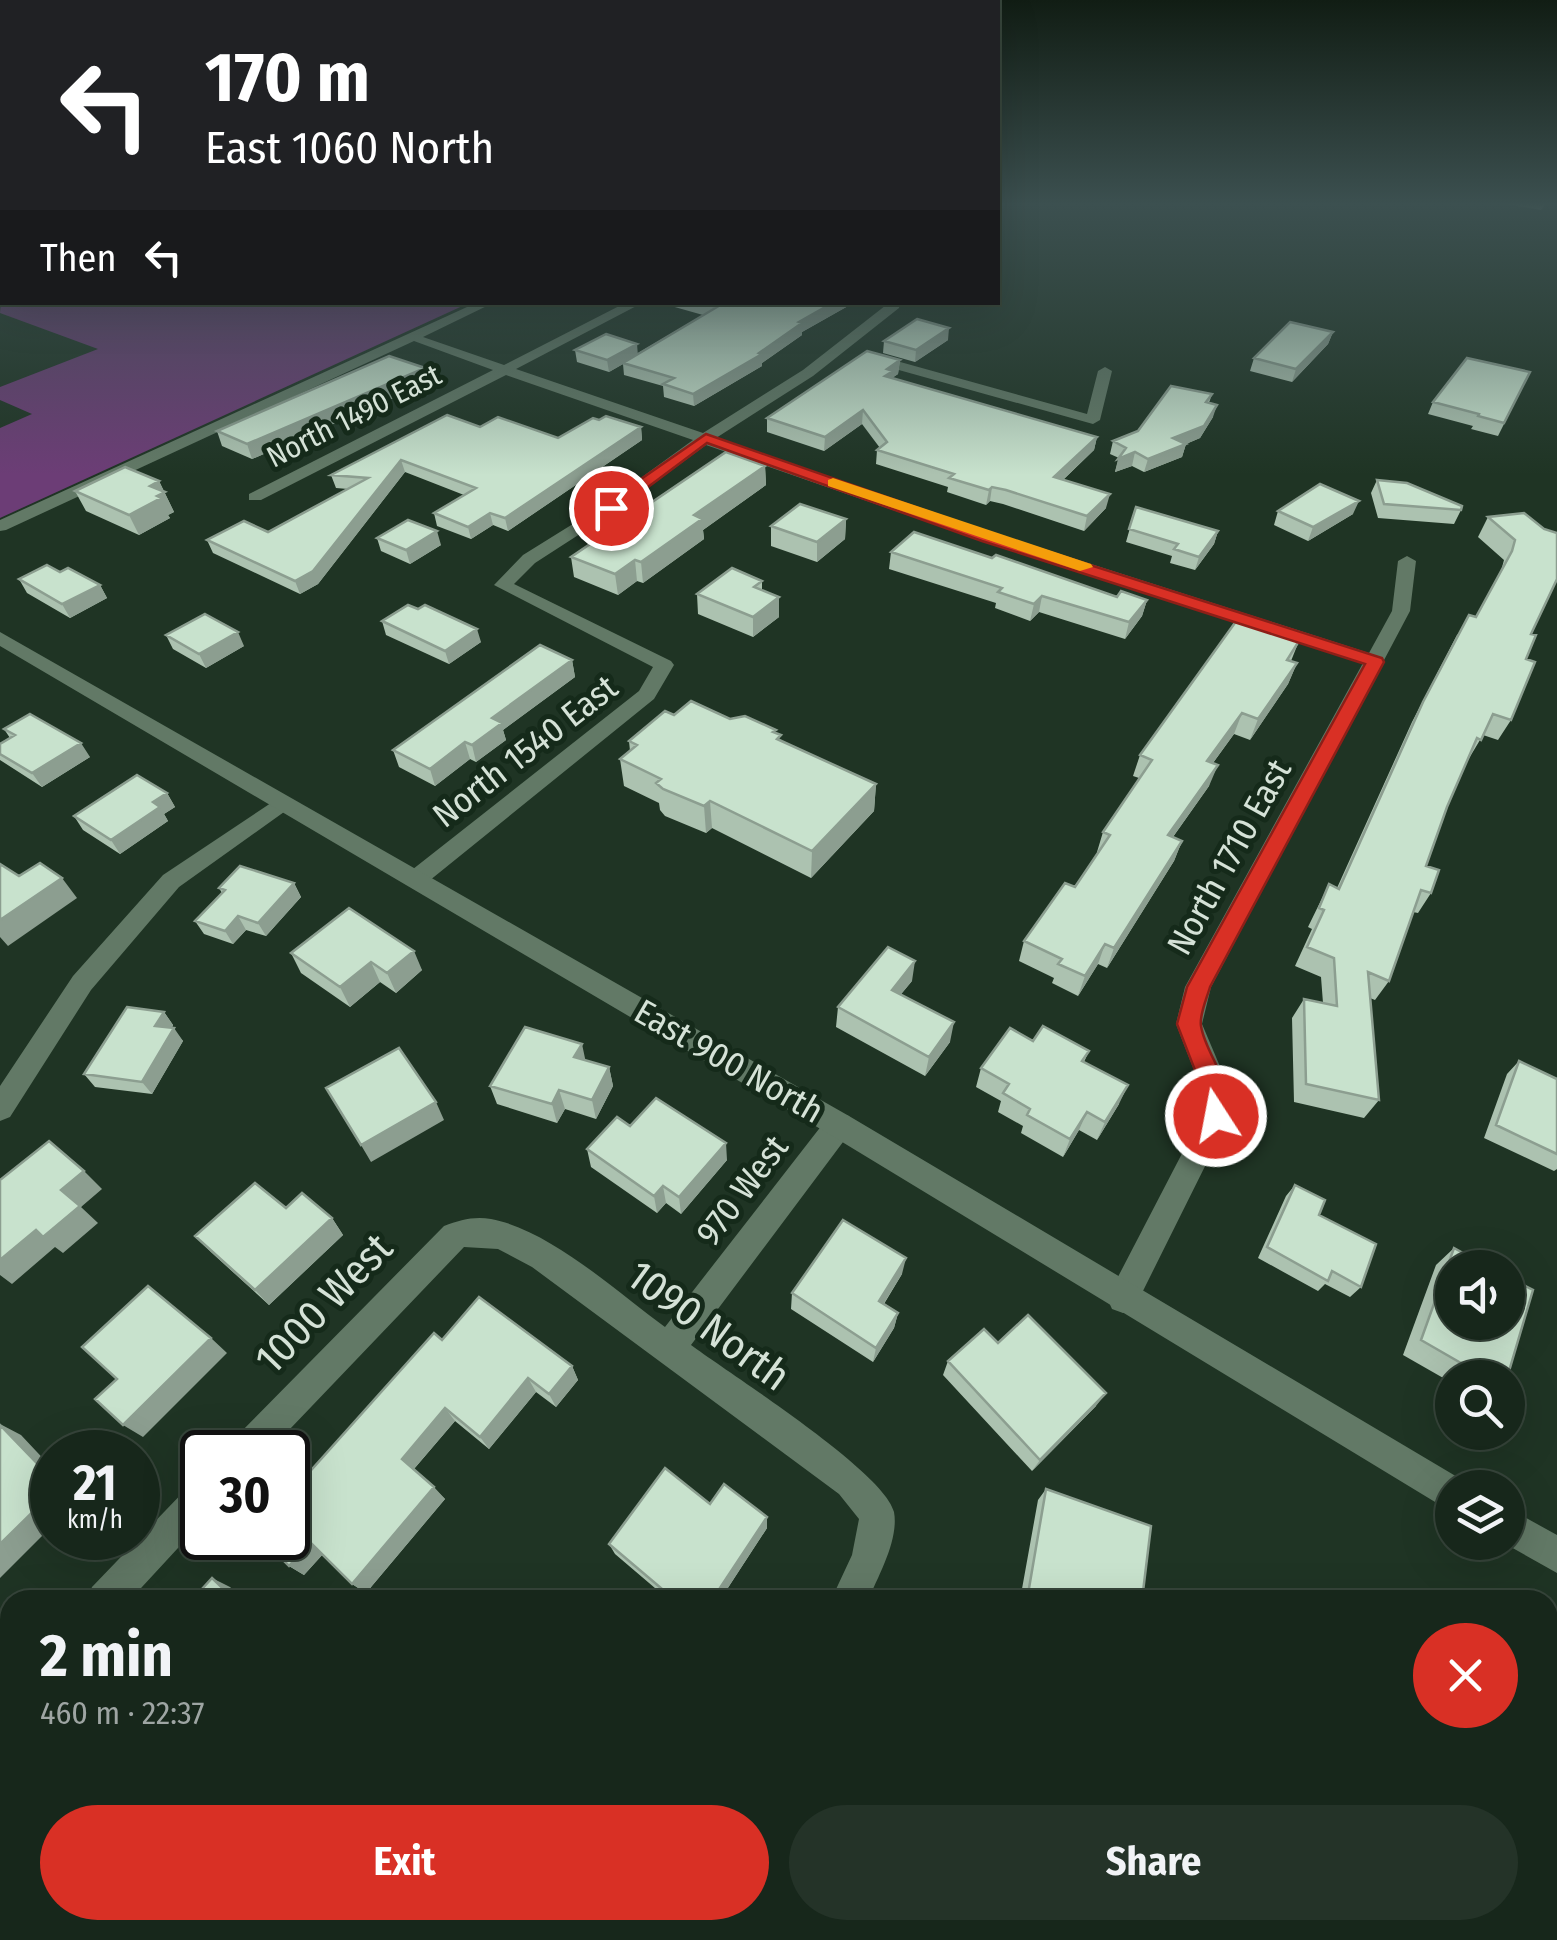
<!DOCTYPE html>
<html lang="en">
<head>
<meta charset="utf-8">
<style>
  :root { --surface:#17271b; --page:#243328; --text:#f1f3f6; --muted:#9ea5a3; --line:#36443a; --accent:#d93025 }
  body { margin:0; font-family:"Fira Sans Condensed",sans-serif; background:var(--page); color:var(--text); height:100vh; display:flex; flex-direction:column; font-size:38px; white-space:nowrap }
  * { box-sizing:border-box; margin:0 }
  p { font-size:32px; color:var(--muted) }
  .icon { flex:none; width:55px; height:55px; fill:none; stroke:currentColor; stroke-width:2; stroke-linecap:round; stroke-linejoin:round }
  .map { position:relative; flex:1; overflow:hidden }
  .side { position:absolute; left:0px; top:1590px; width:1558px; height:350px; display:flex; flex-direction:column; background:var(--surface); border-radius:30px 30px 0 0; box-shadow:0 10px 40px #0002,0 0 0 2px var(--line) }
  .side>* { flex:none }
  .banner { position:absolute; left:0px; top:0px; width:1000px; height:305px; box-shadow:0 10px 40px #0002,0 0 0 2px var(--line); background:#202124; color:#fff; overflow:hidden }
  .fabs { position:absolute; left:1435px; top:1250px; display:grid; gap:20px }
  .fabs a { display:grid; place-items:center; width:90px; height:90px; border-radius:50%; background:var(--surface); box-shadow:0 10px 40px #0002,0 0 0 2px var(--line); font-size:50px }
  .speed { position:absolute; left:30px; top:1430px; display:flex; gap:20px; font-size:50px; font-weight:700; text-align:center }
  .speed>* { display:grid; place-content:center; width:130px; height:130px; border-radius:50%; background:var(--surface); box-shadow:0 10px 40px #0002,0 0 0 2px var(--line); line-height:1 }
  .speed small { font-size:25px; font-weight:400 }
  .speed .limit { border:5px solid #111; border-radius:15px; background:#fff; color:#111 }
  .pin { position:absolute; display:grid; place-items:center; width:85px; height:85px; color:#fff; margin:-42px; border:5px solid #fff; border-radius:50%; box-shadow:0 2px 10px #0007 }
  .me { position:absolute; width:110px; margin:-55px; rotate:349deg; stroke-linejoin:round; filter:drop-shadow(0 0 8px #0008) }
  .turn { display:flex; align-items:center; gap:35px; height:210px; padding:0 40px; font-size:45px }
  .turn .icon { width:130px; height:130px; stroke-width:2.5 }
  .turn b { display:block; font-size:70px; line-height:85px }
  .then { display:flex; align-items:center; height:95px; padding:0 40px; background:#0003; gap:20px; font-size:38px }
  .round { display:grid; place-items:center; flex:none; width:105px; height:105px; border-radius:52px; background:var(--page) }
  .summary { display:flex; align-items:center; justify-content:space-between; height:170px; padding:0 40px }
  h1 { font-size:60px; font-weight:700; line-height:75px }
  .cta { display:flex; gap:20px; margin-top:auto; padding:20px 40px }
  .cta a { flex:1; height:115px; border-radius:60px; background:var(--accent); color:#fff; font-size:40px; font-weight:700; line-height:115px; text-align:center }
  .cta a+a { background:var(--page); color:var(--text) }
  .map>svg:first-child { display:block }
</style>
</head>
<body>
<div class="map">
<svg width="1557" height="1940" viewBox="0 0 1557 1940">
  <rect width="100%" height="100%" fill="#1f3424"/>
  <path fill="#6c3d76" d="M2,291V302L469,303L0,518V428L32,414L0,400V387L98,349L0,313Z"/>
  <g fill="none" stroke-linecap="round" stroke-linejoin="round">
    <path fill="#627966" fill-rule="evenodd" d="M0,217H2V223H0Z
      M478,302H495L423,337L504,365L627,302H644L516,369L703,433L803,370L890,302H900L899,308L813,376L716,438L994,533L1369,653L1392,611L1398,561L1407,556L1416,561L1410,611L1211,987L1202,1024L1227,1083L1230,1116L1134,1309L1123,1313L1112,1309L1107,1298L1202,1115L1199,1083L1176,1024L1185,987L1363,663L982,541L706,445L617,510L535,563L514,584L671,661L674,665L654,699L424,885H408L404,879L408,873L639,691L653,667L494,585L523,555L605,504L693,440L506,375L261,500H249V494L493,370L414,341L6,530L0,531V520Z
      M868,353L1087,414L1098,371L1105,367L1112,371L1100,420L1093,424L863,360V354Z
      M283,795L294,802L291,807L179,887L91,990L10,1117L0,1121V1086L73,976L163,875Z
      M839,1113L849,1116L853,1125L849,1134L691,1345C730,1374 885,1472 894,1512C899,1539 879,1575 868,1600H831L852,1555L859,1519L839,1494L532,1267L498,1249L464,1247L268,1452H228L233,1440L444,1226C460,1220 474,1216 491,1219C550,1230 617,1292 665,1327L829,1116Z
      M202,1480V1522L130,1600H87L92,1587L190,1485Z
      M10,1681V1726L0,1730V1685Z
      M0,1750L10,1754V1802L0,1798Z
      M106,1930H152L157,1940H110Z
      M634,1930H678L674,1940H629Z"/>
    <path fill="#627966" fill-rule="evenodd" d="M0,632L849,1116L1464,1481L1467,1488H1452V1510L1440,1505L829,1134L0,646Z
      M1508,1508L1557,1535V1573L1502,1542H1508Z"/>
  </g>
  <path fill="#acc2b0" d="M1506,204H1546L1541,210Z
    M657,302H849L848,306L802,332V335L762,363V366L694,406L664,397L663,386L624,375L623,364L609,372L577,362L575,350L638,353L703,315Z
    M1333,332L1328,344L1292,382L1250,371L1254,358Z
    M948,340L915,362L883,353L884,341Z
    M900,360L898,374L892,378L1097,437L1094,450L1063,480L1106,508L1084,531L1003,504L990,501L986,505L947,492L948,487L876,464L877,450L880,448L862,424L824,451L767,432V418Z
    M1530,372L1498,436L1471,429L1473,426L1428,414L1433,402Z
    M428,383L252,459L222,446L217,431Z
    M1212,394L1209,403L1213,417L1200,438L1186,444L1182,457L1144,472L1132,466L1115,472L1119,458L1110,454L1113,441L1138,431Z
    M599,420L641,427L642,440L508,531L493,525L471,539L437,526L434,513L464,495L405,472L318,584L300,594L213,553L207,540L268,532L348,489L336,488L331,475L480,427L558,438Z
    M765,466L766,485L703,530L704,539L643,583L637,581L618,595L574,577L571,557Z
    M1377,480L1461,510L1454,524L1378,518L1371,493Z
    M159,481L174,512L168,515L170,518L139,535L86,511L75,491Z
    M1136,507L1218,531L1214,544L1195,570L1170,563L1172,556L1126,542Z
    M1278,511L1353,514L1308,541L1274,525Z
    M1524,513L1531,634L1511,720L1498,740L1483,735L1468,760L1447,807L1426,866L1431,893L1418,913L1413,912L1389,981L1375,1000L1370,998L1379,1100L1364,1118L1294,1102L1292,1018L1304,999L1323,1003L1321,977L1295,966L1312,929L1308,927L1329,884L1337,888L1412,722L1457,635L1476,617L1501,571L1504,560L1478,537L1488,517Z
    M846,519L845,539L817,562L771,546V526Z
    M377,538L441,545L410,564L381,551Z
    M891,552L992,558L1117,597L1147,600L1142,616L1125,639L1039,612L1030,621L995,608L996,603L889,569Z
    M60,572L100,585L107,598L70,618L27,593L19,579Z
    M762,581V590L779,617L753,637L698,614L697,594Z
    M418,609L481,642L449,664L386,635L382,621Z
    M166,635L244,646L206,668L173,649Z
    M1299,641L1291,661L1297,663L1288,684L1250,740L1234,734L1213,763L1209,786L1173,837L1182,841L1174,861L1107,968L1098,964L1078,996L1052,983L1054,978L1019,961L1024,941L1075,887L1098,853L1097,852L1103,832L1139,778L1133,776L1140,755Z
    M572,660L575,677L503,730L506,740L476,762L470,759L435,786L399,767L393,750Z
    M674,715L730,719L776,733L781,741L876,784L874,811L811,878L712,828L706,833L665,816L660,810L659,803L624,786L620,759L630,751L629,741Z
    M4,729L90,757L42,787L0,760V744L10,738Z
    M167,793L175,807L164,814L168,821L120,854L83,830L74,816Z
    M294,883L301,897L266,936L246,930L233,944L204,934L195,921L222,893L219,888Z
    M349,908L422,970L396,993L380,982L350,1007L301,973L291,953Z
    M912,981L901,994L950,1042L925,1076L836,1027L838,1007Z
    M164,1012L173,1025L172,1028L183,1041L152,1094L95,1087L84,1074Z
    M1033,1041L1089,1051L1084,1062L1119,1104L1097,1140L1079,1130L1063,1157L1021,1133L1023,1126L998,1112L1001,1101L976,1087L981,1068Z
    M585,1060L609,1067L613,1086L596,1119L565,1109L557,1123L497,1104L490,1086Z
    M1519,1061L1557,1079V1169L1554,1171L1484,1138L1507,1074Z
    M630,1126L727,1160L681,1214L666,1203L657,1213L591,1167L587,1149Z
    M1295,1185L1319,1215L1361,1287L1350,1297L1325,1284L1318,1291L1258,1258L1286,1196Z
    M286,1208L332,1218L343,1235L269,1305L211,1252L195,1236Z
    M1454,1248L1507,1378H1452V1383L1403,1355L1436,1265Z
    M902,1274L884,1304L898,1313L894,1328L873,1362L791,1309L792,1293Z
    M442,1340L572,1366L578,1380L556,1407L536,1392L489,1449L455,1421L414,1469L445,1499L366,1593L352,1584L322,1555L304,1575L289,1566Z
    M998,1343L1096,1406L1032,1471L943,1375L948,1361Z
    M1046,1489L1142,1600H1020L1038,1500Z
    M710,1504L767,1517V1528L720,1600H669L615,1554L609,1544Z
    M1292,1930H1423L1427,1940H1295Z"/>
  <path fill="#8c9e90" d="M834,302H849L848,306L802,332V335L762,363V366L694,406L693,394L759,353L799,322Z
    M949,328L948,340L915,362L916,350Z
    M1333,332L1328,344L1292,382L1296,369Z
    M637,344L638,356L623,363V364L609,372L607,360Z
    M900,360L898,374L892,378L884,390L887,369Z
    M425,368L428,383L252,459L247,444Z
    M1217,405L1213,417L1200,438L1169,451L1173,438Z
    M863,410L862,424L824,451L825,437Z
    M641,427L642,440L508,531L505,518Z
    M1097,437L1094,450L1051,491L1054,477Z
    M1186,444L1182,457L1144,472L1148,459Z
    M1135,452L1132,466L1115,472L1118,459Z
    M401,460L405,472L318,584L300,594L295,581Z
    M765,466L766,485L703,530L704,539L643,583L641,562L694,515Z
    M159,481L174,512L168,515L170,518L139,535L129,515L150,486Z
    M992,487L990,501L986,505L989,490Z
    M1110,494L1106,508L1084,531L1087,516Z
    M1359,501L1353,514L1308,541L1313,527Z
    M490,513L493,525L471,539L468,527Z
    M846,519L845,539L817,562V542Z
    M437,531L441,545L410,564L406,550Z
    M1218,531L1214,544L1195,570L1199,557Z
    M635,560L637,581L618,595L615,574Z
    M100,585L107,598L70,618L62,604Z
    M1042,596L1039,612L1030,621L1034,604Z
    M779,597V617L753,637V617Z
    M1147,600L1142,616L1125,639L1129,622Z
    M477,629L481,642L449,664L445,651Z
    M238,632L244,646L206,668L199,654Z
    M572,660L575,677L503,730L506,740L476,762L472,745L492,718Z
    M1297,663L1288,684L1250,740L1258,719Z
    M1242,713L1234,734L1199,782L1207,761Z
    M465,742L470,759L435,786L430,769Z
    M81,743L90,757L42,787L32,773Z
    M1218,765L1209,786L1160,855L1168,835Z
    M876,784L874,811L811,878L812,851Z
    M167,793L175,807L164,814L168,821L120,854L111,840L153,802Z
    M710,801L712,828L706,833L704,806Z
    M1182,841L1174,861L1107,968L1114,948Z
    M62,878L77,898L8,946L0,937V920Z
    M294,883L301,897L266,936L258,923Z
    M238,916L246,930L233,944L225,931Z
    M1105,944L1098,964L1078,996L1085,976Z
    M414,951L422,970L396,993L387,973Z
    M915,961L912,981L889,1009L892,990Z
    M371,962L380,982L350,1007L340,987Z
    M164,1012L173,1025L165,1039L155,1026Z
    M954,1022L950,1042L925,1076L929,1057Z
    M174,1028L183,1041L152,1094L142,1082Z
    M582,1044L586,1063L574,1057Z
    M609,1067L613,1086L596,1119L592,1100Z
    M1128,1085L1119,1104L1097,1140L1105,1122Z
    M559,1090L565,1109L557,1123L552,1104Z
    M436,1102L444,1120L371,1162L361,1145Z
    M1087,1112L1079,1130L1063,1157L1070,1139Z
    M726,1143L727,1160L681,1214L679,1197Z
    M84,1171L102,1189L81,1207L98,1223L63,1253L55,1247L12,1284L0,1275V1260L36,1230L61,1190Z
    M663,1186L666,1203L657,1213L654,1196Z
    M332,1218L343,1235L269,1305L255,1290Z
    M906,1258L902,1274L876,1316L879,1301Z
    M898,1313L894,1328L873,1362L876,1348Z
    M211,1338L227,1353L143,1437L123,1425Z
    M572,1366L578,1380L556,1407L549,1394Z
    M528,1378L536,1392L489,1449L480,1437Z
    M1106,1393L1096,1406L1032,1471L1040,1460Z
    M445,1408L455,1421L413,1470L402,1459Z
    M0,1424L21,1435L52,1468V1479Z
    M434,1487L445,1499L366,1593L352,1584Z
    M52,1493V1526L0,1578V1544Z
    M767,1517V1528L720,1600H712Z
    M310,1542L325,1552L304,1575L289,1566Z
    M212,1578L230,1587L244,1600H235Z
    M500,1930H508L502,1940H493Z"/>
  <path fill="#c8e2cd" stroke="#8c9e90" stroke-width="2.5" d="M699,302H834L799,322L802,323L759,353L762,354L693,394L663,384L674,378L623,363L717,307Z
    M917,319L949,328L916,350L884,341Z
    M1290,322L1333,332L1296,369L1254,358Z
    M606,334L637,344L607,360L575,350Z
    M867,351L900,360L887,369L893,371L885,376L1097,437L1054,477L1110,494L1087,516L1006,490L992,487L989,490L949,478L954,474L877,450L887,442L863,410L825,437L767,418Z
    M389,356L425,368L247,444L217,431Z
    M1467,358L1530,372L1504,423L1478,416L1479,414L1433,402Z
    M1171,386L1212,394L1206,402L1217,405L1204,426L1173,438L1186,444L1148,459L1135,452L1118,459L1126,448L1113,441L1138,431Z
    M447,415L480,427L498,417L558,438L593,418L599,420L606,416L641,427L505,518L490,513L468,527L434,513L476,488L401,460L313,571L295,581L207,540L244,521L268,532L368,478L331,475Z
    M726,452L765,466L694,515L702,519L641,562L635,560L615,574L571,557Z
    M125,467L159,481L150,486L165,492L157,496L161,498L129,515L75,491Z
    M1377,480L1407,483L1462,506L1461,510L1384,504Z
    M1320,484L1359,501L1313,527L1278,511Z
    M800,504L846,519L817,542L771,526Z
    M1136,507L1218,531L1199,557L1174,549L1178,544L1129,529Z
    M1524,513L1544,529L1557,533V579L1531,634L1536,635L1526,659L1535,662L1511,720L1493,714L1481,740L1477,738L1447,807L1426,866L1439,870L1431,893L1421,890L1389,981L1368,972L1379,1100L1306,1084L1304,999L1337,1006L1334,958L1307,947L1324,910L1319,908L1329,884L1339,889L1423,702L1469,615L1476,617L1512,551L1515,540L1488,517Z
    M408,520L437,531L406,550L377,538Z
    M914,532L992,558L996,555L1117,597L1121,591L1147,600L1129,622L1042,596L1034,604L998,592L1002,588L891,552Z
    M47,565L60,572L68,568L100,585L62,604L19,579Z
    M732,568L762,581L754,587L779,597L753,617L697,594Z
    M408,605L418,609L425,605L477,629L445,651L382,621Z
    M205,614L238,632L199,654L166,635Z
    M1237,620L1299,641L1287,660L1297,663L1258,719L1242,713L1207,761L1218,765L1168,835L1182,841L1114,948L1105,944L1085,976L1058,964L1062,959L1024,941L1065,883L1075,887L1110,835L1103,832L1152,760L1140,755Z
    M540,645L572,660L492,718L502,723L472,745L465,742L430,769L393,750Z
    M691,701L730,719L745,716L776,730L773,732L781,735L777,739L876,784L812,851L710,801L704,806L663,789L656,783L661,779L620,759L637,745L629,741L665,711L674,715Z
    M30,714L81,743L32,773L0,754V744L15,735L4,729Z
    M137,775L167,793L153,802L160,807L111,840L74,816Z
    M40,863L62,878L0,920V864L19,876Z
    M240,866L294,883L258,923L238,916L225,931L195,921L225,890L219,888Z
    M349,908L414,951L387,973L371,962L340,987L291,953Z
    M888,947L915,961L892,990L954,1022L929,1057L838,1007Z
    M127,1007L164,1012L155,1026L174,1028L142,1082L84,1074Z
    M1043,1026L1089,1051L1082,1061L1128,1085L1105,1122L1087,1112L1070,1139L1027,1115L1030,1109L1003,1093L1009,1084L981,1068L1010,1028L1033,1041Z
    M525,1027L582,1044L574,1057L609,1067L592,1100L559,1090L552,1104L490,1086Z
    M399,1048L436,1102L361,1145L326,1088Z
    M1519,1061L1557,1079V1154L1496,1125Z
    M656,1098L726,1143L679,1197L663,1186L654,1196L587,1149L617,1117L630,1126Z
    M49,1141L84,1171L61,1190L80,1206L43,1237L36,1230L0,1260V1180Z
    M255,1183L286,1208L302,1193L332,1218L255,1290L195,1236Z
    M1295,1185L1325,1200L1319,1215L1376,1244L1361,1287L1332,1271L1328,1281L1267,1247Z
    M843,1220L906,1258L879,1301L898,1313L876,1348L792,1293Z
    M1454,1248L1490,1268H1452V1322H1508V1277L1533,1290L1507,1378H1487L1421,1340Z
    M148,1286L211,1338L123,1425L95,1399L117,1379L82,1347Z
    M479,1297L572,1366L549,1394L528,1378L480,1437L445,1408L402,1459L434,1487L352,1584L310,1542L289,1566L261,1538H288V1496L434,1333L442,1340Z
    M1028,1315L1106,1393L1040,1460L948,1361L984,1329L998,1343Z
    M0,1425L52,1479V1493L0,1544Z
    M665,1468L710,1504L724,1484L767,1517L712,1600H675L609,1544Z
    M1046,1489L1151,1526L1142,1600H1027Z
    M212,1578L235,1600H192Z
    M336,1930H500L493,1940H345Z
    M1311,1930H1423L1427,1940H1314Z"/>
  <linearGradient id="sky" x2="0" y2="1"><stop stop-color="#111d14"/><stop offset="0.43" stop-color="#3c5050"/><stop offset="1" stop-color="#3c5050" stop-opacity="0"/></linearGradient>
  <rect width="1557" height="475" fill="url(#sky)"/>
  <path fill="#d93025" stroke="#8d1f18" stroke-width="2.5" d="M706,434L993,534L1382,658L1384,662L1210,987C1207,998 1199,1015 1201,1026C1206,1058 1241,1090 1224,1124L1216,1127L1207,1124L1200,1083L1177,1024L1187,987L1365,664L982,541L707,443L616,511H605V504Z"/>
  <path fill="#f59e0b" d="M833,478L1091,564L1093,567L1080,571L828,486V480Z"/>
  <g text-anchor="middle" stroke-width="10" stroke-linejoin="round" paint-order="stroke">
    <g font-size="30" fill="#d5e2d7" stroke="#152a1a">
      <text transform="translate(354 416) rotate(-27)" y="10">North 1490 East</text>
    </g>
    <g font-size="35" fill="#d5e2d7" stroke="#152a1a">
      <text transform="translate(525 751) rotate(-38)" y="12">North 1540 East</text>
      <text transform="translate(1229 857) rotate(-61)" y="12">North 1710 East</text>
      <text transform="translate(729 1061) rotate(30)" y="12">East 900 North</text>
      <text transform="translate(742 1190) rotate(-53)" y="12">970 West</text>
    </g>
    <g font-size="42" fill="#d5e2d7" stroke="#152a1a">
      <text transform="translate(323 1303) rotate(-46)" y="15">1000 West</text>
      <text transform="translate(709 1325) rotate(36)" y="15">1090 North</text>
    </g>
  </g>
</svg>
<div class="fabs">
<a><svg class="icon" aria-label="sound" viewBox="0 0 24 24"><path d="M4 9h4l5-4v14l-5-4H4zM17 9q2 3 0 6"/></svg></a>
<a><svg class="icon" aria-label="search" viewBox="0 0 24 24"><circle cx="10" cy="10" r="6"/><path d="M15 15l6 6"/></svg></a>
<a><svg class="icon" aria-label="layers" viewBox="0 0 24 24"><path d="M12 4l9 5-9 5-9-5zM3 14l9 5 9-5"/></svg></a>
</div>
<div class="speed"><div>21<small>km/h</small></div><div class="limit">30</div></div>
<div class="pin" style="left:611px;top:508px;background:#d93025"><svg class="icon" aria-label="arrive" viewBox="0 0 24 24"><path d="M6 21V4h12l-3 4 3 4H6"/></svg></div>
<svg class="me" style="left:1216px;top:1116px" viewBox="-20 -20 40 40"><circle r="17" fill="#d93025" stroke="#fff" stroke-width="3"/><path d="M0-11L8 9 0 5-8 9z" fill="#fff"/></svg>
<div class="banner">
<div class="turn"><svg class="icon" aria-label="left" viewBox="0 0 24 24"><path d="M17 20v-9H6M10 6l-5 5 5 5"/></svg><div><b>170 m</b>East 1060 North</div></div>
<div class="then">Then<svg class="icon" aria-label="left" viewBox="0 0 24 24"><path d="M17 20v-9H6M10 6l-5 5 5 5"/></svg></div>
</div>
<section class="side">
<div class="summary"><div><h1>2 min</h1><p>460 m · 22:37</p></div><a class="round" style="background:#d93025;color:#fff"><svg class="icon" aria-label="close" viewBox="0 0 24 24"><path d="M6 6l12 12M18 6L6 18"/></svg></a></div>
<div class="cta"><a>Exit</a><a>Share</a></div>
</section>
</div>
</body>
</html>
